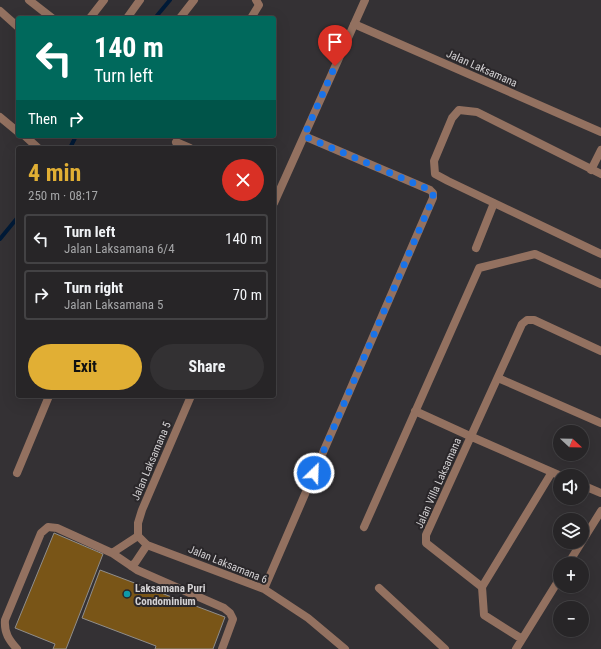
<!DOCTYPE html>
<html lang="en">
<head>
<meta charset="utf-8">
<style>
  :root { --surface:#272527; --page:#333133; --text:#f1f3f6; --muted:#a4a5a7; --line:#434244; --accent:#e1af34 }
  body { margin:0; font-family:"Roboto Condensed",sans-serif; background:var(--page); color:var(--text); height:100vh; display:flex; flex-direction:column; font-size:15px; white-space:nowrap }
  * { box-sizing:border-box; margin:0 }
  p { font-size:13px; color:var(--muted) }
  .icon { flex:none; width:22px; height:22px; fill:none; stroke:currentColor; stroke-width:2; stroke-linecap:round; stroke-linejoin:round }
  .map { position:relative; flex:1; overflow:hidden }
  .drawer { position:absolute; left:16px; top:146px; width:260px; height:252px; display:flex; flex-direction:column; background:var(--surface); border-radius:4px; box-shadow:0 4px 16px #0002,0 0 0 1px var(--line) }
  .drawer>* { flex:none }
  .top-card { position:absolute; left:16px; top:16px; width:260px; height:122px; border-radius:4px; box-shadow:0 4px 16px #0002,0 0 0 1px var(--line); background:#00695c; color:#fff; overflow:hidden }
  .needle { width:26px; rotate:112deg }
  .fabs { position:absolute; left:553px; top:425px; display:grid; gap:8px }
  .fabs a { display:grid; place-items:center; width:36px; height:36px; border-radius:50%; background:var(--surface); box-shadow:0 4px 16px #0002,0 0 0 1px var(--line); font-size:20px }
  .pin { position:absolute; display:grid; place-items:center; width:34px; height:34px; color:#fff; margin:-41px -17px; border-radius:50% 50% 50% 0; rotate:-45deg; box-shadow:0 0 4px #0007 }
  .pin .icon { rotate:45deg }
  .me { position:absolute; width:44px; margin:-22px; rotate:24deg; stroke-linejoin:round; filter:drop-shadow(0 0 3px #0008) }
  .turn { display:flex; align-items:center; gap:14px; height:84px; padding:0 12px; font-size:18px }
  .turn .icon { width:52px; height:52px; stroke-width:2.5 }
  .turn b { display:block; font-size:28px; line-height:34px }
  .then { display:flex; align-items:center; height:38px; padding:0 12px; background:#0003; gap:8px; font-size:15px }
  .round { display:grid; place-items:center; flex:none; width:42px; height:42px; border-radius:21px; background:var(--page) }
  .head { display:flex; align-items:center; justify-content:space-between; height:68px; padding:0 12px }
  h1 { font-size:24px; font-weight:700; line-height:30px; color:var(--accent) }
  .cta { display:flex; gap:8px; margin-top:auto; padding:8px 12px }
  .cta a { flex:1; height:46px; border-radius:24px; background:var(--accent); color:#111; font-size:16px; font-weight:700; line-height:46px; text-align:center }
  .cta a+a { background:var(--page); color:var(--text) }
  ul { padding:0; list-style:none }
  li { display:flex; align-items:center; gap:12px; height:50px; margin:0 8px 6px; padding:0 4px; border:2px solid var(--line); border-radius:4px }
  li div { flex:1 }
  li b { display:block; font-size:15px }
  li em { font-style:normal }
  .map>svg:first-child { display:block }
</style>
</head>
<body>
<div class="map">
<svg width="601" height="649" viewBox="0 0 601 649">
  <rect width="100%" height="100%" fill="#343134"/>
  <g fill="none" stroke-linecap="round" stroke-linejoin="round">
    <path stroke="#001a37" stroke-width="4" d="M155,18L170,0
      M70,148L76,136
      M0,239L18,217"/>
  </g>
  <path fill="#795517" stroke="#918e8b" d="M54,533L103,554L66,649H53L55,644L15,628Z
    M100,570L225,617L213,649H155L156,646L82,618Z"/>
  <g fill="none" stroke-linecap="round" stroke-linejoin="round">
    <path stroke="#937160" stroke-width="8" d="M29,0L52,18
      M0,11L18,27
      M90,18L104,0
      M180,18L194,0
      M251,18L259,5L256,0
      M591,170L601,150
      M601,174L477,112L459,110L452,118L434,161L435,174L448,181L601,254
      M476,248L494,203
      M498,378L601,423
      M415,411L472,437
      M364,527L479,268L535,254L601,284
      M112,553L137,570L224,608L230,613L233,619L222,649
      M568,564L601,511
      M131,566L135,563L147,545
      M482,587L484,615L522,639
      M379,588L445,649
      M17,649C9,640 4,633 5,620L41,533L48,527L57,528L112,553L138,536
      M516,649L560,578"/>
    <path stroke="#937160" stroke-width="8" d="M127,18L140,0
      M354,24L601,132
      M0,117L18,132
      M25,136L38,148
      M176,142L190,148
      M274,203L365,0
      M191,396L142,510L138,523V536L147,545L264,589L308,618L345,649
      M472,437L561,476
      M552,472L482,587L426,543V535L522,324L527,320H534L601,351
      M17,473L49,396
      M582,485L601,493
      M264,589L433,198V193L430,190L304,136"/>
  </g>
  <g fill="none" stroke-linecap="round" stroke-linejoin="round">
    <path stroke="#1a73e8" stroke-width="7" stroke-dasharray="0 12.6" d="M314,473L433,198V193L430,190L304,136L335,66"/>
  </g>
  <circle fill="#0f9aa8" stroke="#2a272a" stroke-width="1.5" cx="127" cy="594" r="4"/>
  <g text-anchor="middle" stroke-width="4" stroke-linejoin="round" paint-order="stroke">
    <g font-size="11" fill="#d4d2d4" stroke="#2a272a">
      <text transform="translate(482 68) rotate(24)" y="4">Jalan Laksamana</text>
      <text transform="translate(151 461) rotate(-67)" y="4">Jalan Laksamana 5</text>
      <text transform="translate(438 483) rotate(-66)" y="4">Jalan Villa Laksamana</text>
      <text transform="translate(228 564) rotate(22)" y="4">Jalan Laksamana 6</text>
    </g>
    <g font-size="11" font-weight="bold" fill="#d4d2d4" stroke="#2a272a" text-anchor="start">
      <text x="135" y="592">Laksamana Puri<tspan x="135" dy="13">Condominium</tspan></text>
    </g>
  </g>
</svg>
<div class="fabs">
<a><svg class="needle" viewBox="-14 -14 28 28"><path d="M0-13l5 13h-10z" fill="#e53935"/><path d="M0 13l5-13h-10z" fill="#a4a5a7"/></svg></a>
<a><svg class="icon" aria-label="sound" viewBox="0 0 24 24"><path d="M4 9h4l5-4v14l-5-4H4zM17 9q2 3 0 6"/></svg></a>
<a><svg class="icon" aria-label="layers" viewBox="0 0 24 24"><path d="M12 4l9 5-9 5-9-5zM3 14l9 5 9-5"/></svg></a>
<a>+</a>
<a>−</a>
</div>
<div class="pin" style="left:335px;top:66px;background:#d93025"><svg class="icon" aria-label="arrive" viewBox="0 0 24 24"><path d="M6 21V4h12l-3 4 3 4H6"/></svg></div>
<svg class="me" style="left:314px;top:473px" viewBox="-20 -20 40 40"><circle r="17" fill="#1a73e8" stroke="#fff" stroke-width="3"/><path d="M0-11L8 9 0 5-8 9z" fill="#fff"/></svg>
<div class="top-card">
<div class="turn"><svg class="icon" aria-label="left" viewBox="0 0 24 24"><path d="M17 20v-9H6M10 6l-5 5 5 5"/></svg><div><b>140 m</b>Turn left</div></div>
<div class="then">Then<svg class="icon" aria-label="right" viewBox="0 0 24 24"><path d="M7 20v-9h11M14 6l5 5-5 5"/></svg></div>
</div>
<section class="drawer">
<div class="head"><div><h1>4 min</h1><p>250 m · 08:17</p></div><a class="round" style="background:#d93025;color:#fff"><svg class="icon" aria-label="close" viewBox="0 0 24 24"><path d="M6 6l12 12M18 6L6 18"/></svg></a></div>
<ul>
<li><svg class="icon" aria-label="left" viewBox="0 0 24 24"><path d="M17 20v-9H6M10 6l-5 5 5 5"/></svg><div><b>Turn left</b><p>Jalan Laksamana 6/4</p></div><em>140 m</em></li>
<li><svg class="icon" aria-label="right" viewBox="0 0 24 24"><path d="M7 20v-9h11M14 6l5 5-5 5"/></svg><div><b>Turn right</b><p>Jalan Laksamana 5</p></div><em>70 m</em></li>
</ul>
<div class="cta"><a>Exit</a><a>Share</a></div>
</section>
</div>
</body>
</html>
